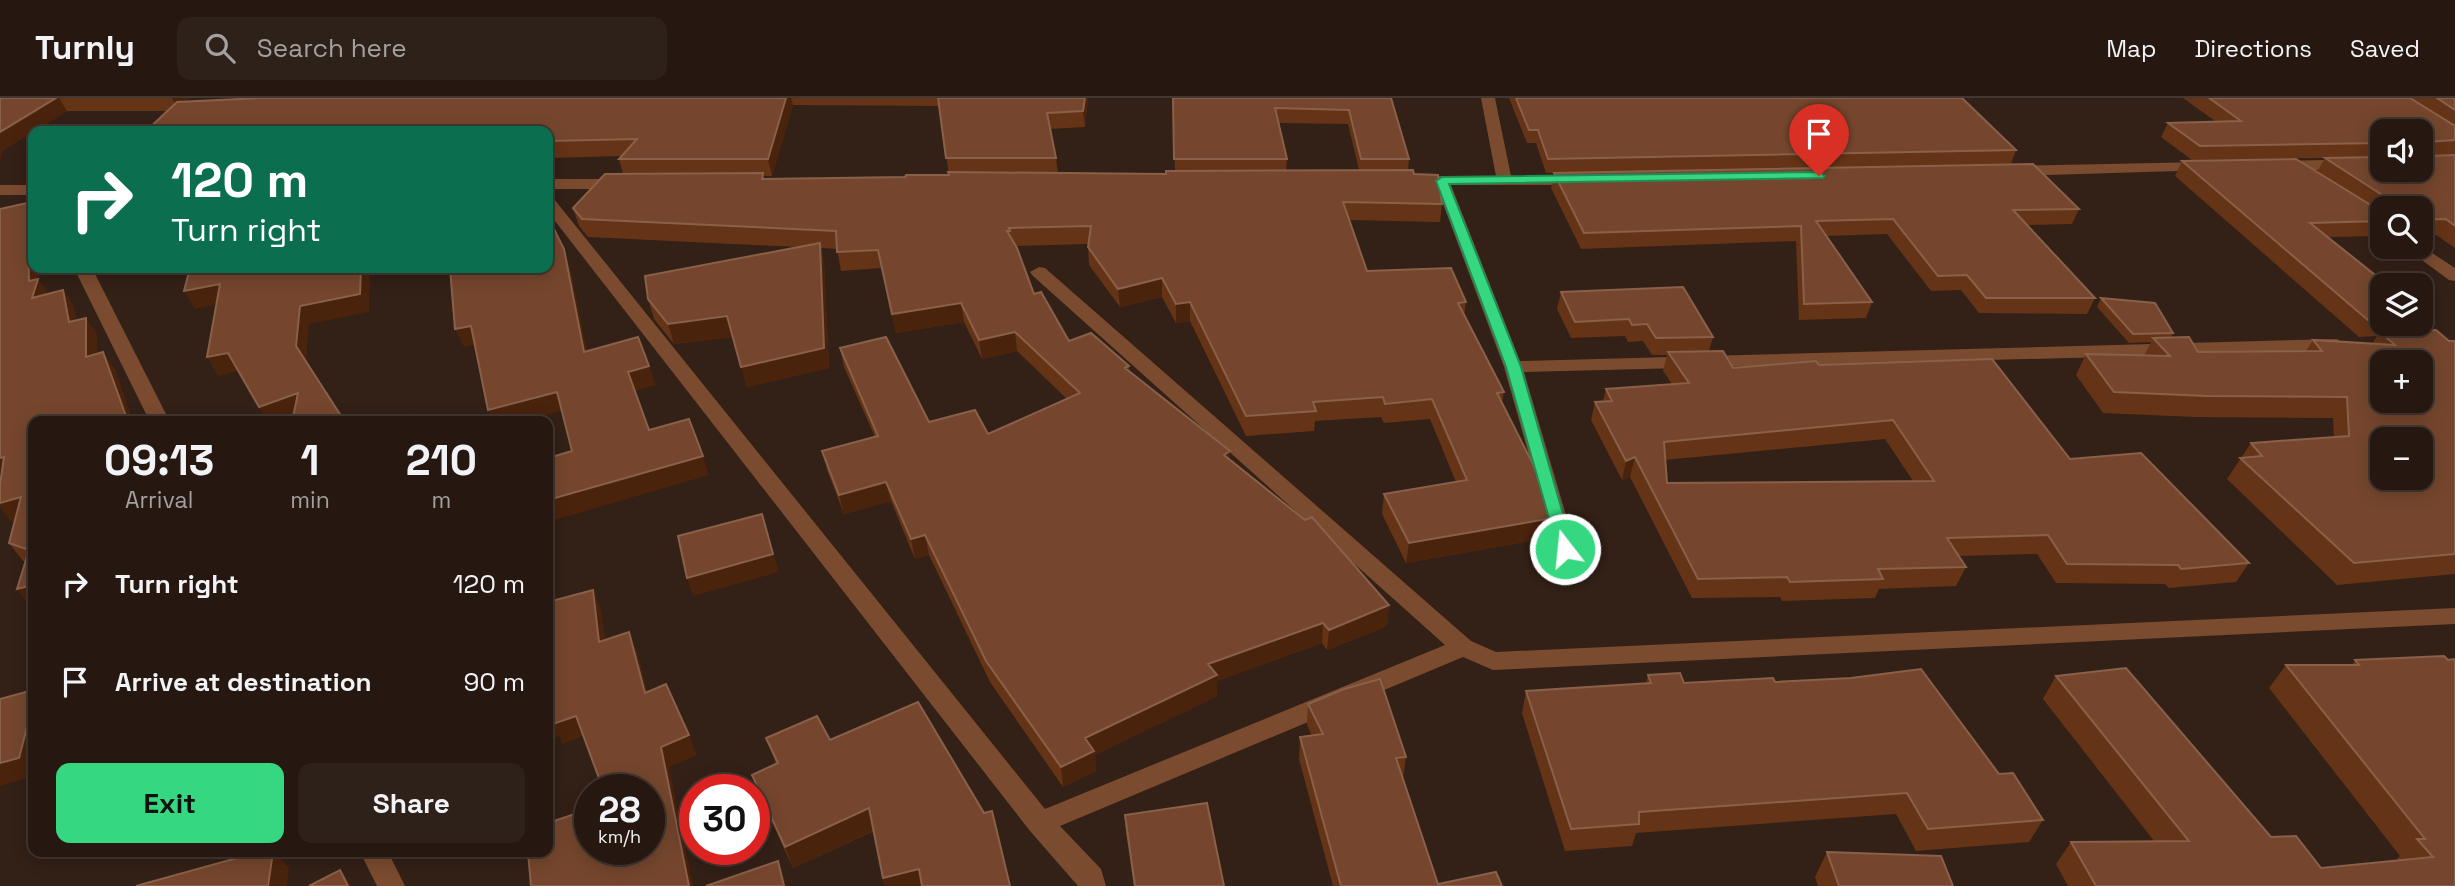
<!DOCTYPE html>
<html lang="en">
<head>
<meta charset="utf-8">
<style>
  :root { --surface:#261811; --page:#2e211a; --text:#f1f3f6; --muted:#a4a09f; --line:#423731; --accent:#35d881 }
  body { margin:0; font-family:"Space Grotesk",sans-serif; background:var(--page); color:var(--text); height:100vh; display:flex; flex-direction:column; font-size:26px; white-space:nowrap }
  * { box-sizing:border-box; margin:0 }
  p { font-size:23px; color:var(--muted) }
  .icon { flex:none; width:38px; height:38px; fill:none; stroke:currentColor; stroke-width:2; stroke-linecap:round; stroke-linejoin:round }
  .map { position:relative; flex:1; overflow:hidden }
  .side { position:absolute; left:28px; top:318px; width:525px; height:441px; display:flex; flex-direction:column; background:var(--surface); border-radius:14px; box-shadow:0 4px 18px #0003,0 0 0 2px var(--line) }
  .side>* { flex:none }
  .banner { position:absolute; left:28px; top:28px; width:525px; height:147px; border-radius:14px; box-shadow:0 4px 18px #0003,0 0 0 2px var(--line); background:#0b6e4f; color:#fff; overflow:hidden }
  .buttons { position:absolute; left:2370px; top:21px; display:grid; gap:14px }
  .buttons a { display:grid; place-items:center; width:63px; height:63px; border-radius:14px; background:var(--surface); box-shadow:0 4px 18px #0003,0 0 0 2px var(--line); font-size:35px }
  .speed { position:absolute; left:574px; top:676px; display:flex; gap:14px; font-size:35px; font-weight:700; text-align:center }
  .speed>* { display:grid; place-content:center; width:91px; height:91px; border-radius:50%; background:var(--surface); box-shadow:0 4px 18px #0003,0 0 0 2px var(--line); line-height:1 }
  .speed small { font-size:18px; font-weight:400 }
  .speed .limit { border:10px solid #d22; background:#fff; color:#111 }
  .pin { position:absolute; display:grid; place-items:center; width:60px; height:60px; color:#fff; margin:-72px -30px; border-radius:50% 50% 50% 0; rotate:-45deg; box-shadow:0 0 7px #0007 }
  .pin .icon { rotate:45deg }
  .me { position:absolute; width:77px; margin:-38px; rotate:344deg; stroke-linejoin:round; filter:drop-shadow(0 0 5px #0008) }
  .turn { display:flex; align-items:center; gap:24px; height:147px; padding:0 28px; font-size:32px }
  .turn .icon { width:91px; height:91px; stroke-width:2.5 }
  .turn b { display:block; font-size:49px; line-height:60px }
  .eta { display:flex; justify-content:space-evenly; align-items:center; height:119px; text-align:center }
  .eta b { font-size:42px; font-weight:600; line-height:49px }
  .cta { display:flex; gap:14px; margin-top:auto; padding:14px 28px }
  .cta a { flex:1; height:80px; border-radius:14px; background:var(--accent); color:#111; font-size:28px; font-weight:600; line-height:80px; text-align:center }
  .cta a+a { background:var(--page); color:var(--text) }
  ul { padding:0; list-style:none }
  li { display:flex; align-items:center; gap:21px; height:98px; padding:0 28px }
  li div { flex:1 }
  li b { display:block; font-size:26px }
  li em { font-style:normal }
  header { display:flex; align-items:center; gap:42px; box-sizing:border-box; height:98px; padding:0 35px; background:var(--surface); border-bottom:2px solid var(--line) }
  header strong { font-size:33px }
  nav { display:flex; gap:38px; margin-inline-start:auto; font-size:24px }
  .search { width:490px; height:63px; background:var(--page); display:flex; align-items:center; gap:18px; box-sizing:border-box; padding:0 24px; border-radius:14px; color:var(--muted); font-size:26px }
  .map>svg:first-child { display:block }
</style>
</head>
<body>
<header>
<strong>Turnly</strong>
<div class="search"><svg class="icon" aria-label="search" viewBox="0 0 24 24"><circle cx="10" cy="10" r="6"/><path d="M15 15l6 6"/></svg>Search here</div>
<nav><a>Map</a><a>Directions</a><a>Saved</a></nav>
</header>
<div class="map">
<svg width="2455" height="788" viewBox="0 0 2455 788">
  <rect width="100%" height="100%" fill="#332017"/>
  <g fill="none" stroke-linecap="round" stroke-linejoin="round">
    <path fill="#7a4b2f" fill-rule="evenodd" d="M1481,0H1495L1511,78L1578,77L1586,82L1578,87H1451L1520,263L2337,241L2346,247L2337,253L1524,274L1576,451L1573,456L1565,459L1557,456L1504,269L1436,87L1411,88L1403,83L1411,78H1496Z
      M2382,61V71L2279,73L2271,68L2279,63Z
      M2205,64L2213,69L2210,72L2013,78L2005,73L2013,68Z
      M548,81H623L631,86L623,91H548Z
      M0,87H33V97H0Z
      M548,99L554,101L1045,711L1445,547L1033,178L1030,174L1039,169L1045,170L1471,543L1496,554L2455,510V526L1493,572L1463,559L1060,728L1101,771L1106,788H1078L1030,733L548,114Z
      M2420,147L2455,170V183L2449,182L2404,149Z
      M74,170H92L170,324H150Z
      M360,754H388L405,788H377Z"/>
  </g>
  <path fill="#653316" fill-rule="evenodd" d="M0,0H189L186,4L260,0H1088L1085,29L1050,31L1056,60L1058,75L1166,76L1175,73L1173,0H1391L1409,61L1408,72L1414,76L1442,106L1440,124L1349,122L1367,173L1466,204L1464,218L1504,294L1502,305L1548,440L1406,465L1382,416L1384,396L1456,384L1430,321L1384,325L1381,319L1315,323L1314,333L1246,338L1190,223L1176,225L1162,199L1120,209L1089,167L1088,146L1016,148L1034,196L1069,243L1129,268V273L1230,362L1389,507L1387,528L1327,552L1322,545L1217,583V598L1095,657L1096,673L1063,689L990,584L929,457L915,461L891,403L844,416L827,372L822,353L875,339L844,269L840,250L929,324L988,336L1067,301L1017,253L982,261L964,224L896,235L882,170L841,173L837,151L821,150L824,165L829,270L747,289L733,239L674,246L654,221L648,201L798,149L588,139L579,128L573,110L623,76L619,61L622,58L548,60V33L167,13H67L2,53L0,64ZM793,7L939,8L949,77L905,79L765,81L764,78H772ZM1279,25L1348,26L1359,72L1286,73L1287,61Z
    M1509,0H1962L2016,52L2011,66L1546,75L1536,45H1527Z
    M2183,0H2455V56L2429,58L2455,57V150L2436,137H2420V110H2382V138L2328,139L2384,184L2381,190L2382,191V226H2414L2409,233L2449,243H2455V476L2337,487L2227,381L2251,345L2334,339L2333,320L2195,319L2103,315L2076,277L2086,256L2144,258L2151,244L2129,245L2097,209L2101,200L2173,235L2171,239L2198,254L2306,253L2313,242L2372,246L2377,238L2359,239L2175,78L2182,63L2317,74L2325,60L2192,62L2161,39L2168,25L2215,23ZM2382,33L2420,72L2382,59Z
    M1554,75L2079,111L2072,126L2027,127L2095,200L2087,216L1979,215L1961,192L1931,193L1887,136L1826,138L1872,204L1866,220L1799,222L1796,143L1581,151L1551,90Z
    M27,105L33,115V170H39V183L48,196L63,192L73,208L76,222L97,236V255L114,270L133,324H33L31,509L17,491L25,463H23L9,445L15,422L11,423L0,408V111Z
    M1561,194L1713,239L1709,253L1733,270L1819,267L2070,361L2249,465L2236,484L2169,490L2165,486L2056,485L2037,456L1959,458L1966,469L1956,488L1879,491L1875,500L1782,503L1780,499L1692,500L1630,379L1622,382L1591,322L1595,304L1603,303L1606,291L1672,286L1663,273L1667,257H1652L1643,243L1628,244L1625,238L1571,240L1557,211ZM1885,341L1913,383L1667,385L1665,362Z
    M2444,558L2455,788H2068L2056,766L2071,744L2154,743L2043,601L2056,578L2271,739L2321,770L2396,762L2400,758L2269,590L2286,567H2352L2355,562Z
    M1648,577L1684,585L1775,584L1999,676L2043,722L2029,744L1916,753L1896,716L1636,735L1632,748L1565,753L1522,615L1526,593L1646,585Z
    M1308,606L1406,659L1403,680L1438,786L1502,788H1333L1299,661L1300,639L1312,638L1307,627Z
    M766,640L830,642L1010,788H885L874,733L793,770L760,698L752,677L776,666Z
    M1125,717L1224,788H1134L1126,735Z
    M1827,754L1953,788H1818L1815,779Z"/>
  <path fill="#4a230d" d="M56,0H59L67,13L2,53L0,64V34Z
    M172,0H189L179,13Z
    M786,0H791L793,7L772,78L768,61Z
    M1085,0H1088L1085,29L1083,13Z
    M27,105L33,115V170H39V183L49,197L32,200L29,183Z
    M820,145L824,165L829,270L747,289L741,269Z
    M564,151L570,169L591,272L584,254Z
    M361,170H370L369,214L309,226L306,266L296,248L300,208Z
    M1162,180V199L1120,209L1118,191Z
    M220,186L230,204L195,211L184,193Z
    M63,192L73,208L80,241L69,224Z
    M1190,204V223L1176,225V206Z
    M961,205L964,224L896,235L892,216Z
    M727,218L733,239L674,246L668,226Z
    M86,220L97,236V276L86,259Z
    M471,228L479,246L464,249L455,231Z
    M1015,234L1017,253L982,261L979,242Z
    M103,254L114,270L133,324H128Z
    M228,255L239,273L218,278L207,259Z
    M649,268L656,287L635,293L628,274Z
    M557,294L564,312L523,324H494L488,312Z
    M298,295L308,314L281,324H268L259,309Z
    M1230,353V373L1224,357Z
    M703,358L709,377L548,424V402Z
    M4,359L17,376L0,381V360Z
    M1635,359L1630,379L1622,382L1626,363Z
    M886,384L891,403L844,416L839,397Z
    M21,399L33,417L11,423L0,408V405Z
    M762,416L779,474L693,498L687,480Z
    M1553,420L1548,440L1406,465L1409,445Z
    M925,437L929,457L915,461L911,441Z
    M33,487V508L31,509L17,491Z
    M593,492L601,511L608,563L599,544Z
    M1389,507L1387,528L1327,552L1329,532Z
    M1323,525L1322,545L1217,583V598L1095,657L1096,673L1063,689L1061,669L1085,640L1208,566Z
    M629,534L637,554L653,614L645,595Z
    M33,606V678L0,688V665Z
    M551,618H576L586,637L563,646L559,638L548,642V619Z
    M689,637L697,657L669,669L693,788H689L661,649Z
    M869,710L875,732L793,770L785,749Z
    M273,754H276L289,770L287,788H268Z
    M778,763L785,782L786,788H784Z
    M919,771L923,788H885L883,780Z
    M340,772L352,788H348Z"/>
  <path fill="#75462d" stroke="#896049" stroke-width="2" fill-rule="evenodd" d="M0,0H56L0,34Z
    M260,0H786L768,61H619L637,41L548,43V33H146L177,4Z
    M938,0H1085L1083,13L1047,15L1056,60H946Z
    M1173,0H1391L1409,61H1361L1349,12L1275,10L1287,61H1174Z
    M1516,0H1962L2016,52L1548,61L1538,32H1529Z
    M2209,0H2410L2455,28V42L2427,44V55L2429,58L2455,57V128L2446,121L2420,122V110H2393V104L2325,60L2382,59V72H2420V33H2382V45L2200,48L2168,25L2241,23Z
    M2437,0H2455V12Z
    M2296,61L2382,114V123L2310,125L2384,184H2374L2382,191V223H2369L2182,63Z
    M2033,66L2079,111L2013,112L2095,200H1986L1967,177L1938,178L1893,121L1816,123L1872,204L1804,206L1801,128L1584,135L1554,75Z
    M1413,72L1414,76L1438,77L1442,106L1343,104L1367,173L1451,170L1466,204L1458,205L1504,294L1497,295L1543,386L1553,420L1409,445L1384,396L1467,382L1432,301L1385,306L1383,299L1313,304L1316,313L1246,318L1190,204L1176,206L1162,180L1118,191L1088,149L1091,128L1009,130L1010,133H1007L1017,150L1034,196L1041,194L1069,243L1091,235L1129,268L1125,270L1230,353L1224,357L1305,422L1312,419L1389,507L1329,532L1323,525L1208,566L1217,577L1085,640L1094,653L1061,669L986,563L925,437L911,441L886,384L839,397L822,353L878,338L840,250L886,239L929,324L975,312L988,336L1080,295L1015,234L979,242L961,205L892,216L878,152L837,154L836,133L582,121L573,110L605,76L763,75L762,81L905,79L906,77H949L948,74L1166,76V73Z
    M27,105L29,183L38,181L32,200L63,192L69,224L86,220V259L103,254L128,324H33V487L17,491L29,452L9,445L21,399L0,405V387L4,359L0,360V111Z
    M548,119L564,151L584,254L638,239L649,268L628,274L649,332L689,321L703,358L548,402V360L572,353L557,294L488,312L471,228L455,231L450,170H548Z
    M820,145L824,250L741,269L727,218L668,226L648,201L645,178Z
    M190,170H361L360,196L300,208L296,248L345,324H292L298,295L259,309L228,255L207,259L220,186L184,193Z
    M1683,189L1713,239L1656,240L1647,226L1632,227L1629,221L1575,224L1561,194Z
    M2101,200L2155,205L2173,235L2133,236Z
    M2436,232L2449,243H2455V456L2354,465L2240,360L2262,358L2251,345L2349,338L2347,299L2207,298L2114,294L2086,256L2170,258L2153,240L2189,239L2198,254L2322,253L2313,242L2395,247L2380,234ZM2382,264H2420V303H2382ZM2382,341H2420V380H2382Z
    M1723,253L1733,270L1816,263L1819,267L1992,261L2070,361L2141,355L2249,465L2181,471L2178,467L2067,466L2048,437L1947,440L1966,469L1878,471L1883,481L1790,484L1787,479L1698,481L1635,359L1626,363L1595,304L1612,303L1606,291L1689,285L1668,254ZM1893,322L1934,383L1667,385L1664,344Z
    M413,317L414,324H381Z
    M762,416L773,456L687,480L678,438Z
    M593,492L599,544L629,534L645,595L666,586L689,637L661,649L689,788H531L528,754H548V725L590,711V751H649V691H603L576,618L553,626L551,618L548,619V504Z
    M2444,558L2448,562L2455,561V788H2096L2071,744L2189,743L2056,578L2126,570L2271,739L2296,738L2321,770L2433,759L2417,741H2425L2286,567H2359L2355,562Z
    M1921,571L1999,676L2013,675L2043,722L1928,731L1907,695L1639,714V726L1571,731L1526,593L1651,585L1648,577L1680,575L1684,585L1773,580L1775,584L1851,580Z
    M1380,581L1406,659L1396,660L1438,786L1496,774L1502,788H1341L1300,639L1323,636L1308,606L1344,591Z
    M33,592V606L19,660L0,665V601Z
    M918,604L984,715L992,713L1010,788H922L919,771L883,780L869,710L785,749L752,677L778,665L766,640L817,618L830,642Z
    M1207,705L1224,788H1135L1125,717Z
    M259,754H273L268,788H136Z
    M1827,754L1941,758L1953,788H1839Z
    M778,763L784,788H706Z
    M340,772L348,788H309Z"/>
  <path fill="#35d881" stroke="#228c54" stroke-width="2" d="M1819,74L1825,78L1823,80L1449,86L1521,269L1573,451L1565,456L1559,455L1506,269L1436,83L1442,79Z"/>
</svg>
<div class="buttons">
<a><svg class="icon" aria-label="sound" viewBox="0 0 24 24"><path d="M4 9h4l5-4v14l-5-4H4zM17 9q2 3 0 6"/></svg></a>
<a><svg class="icon" aria-label="search" viewBox="0 0 24 24"><circle cx="10" cy="10" r="6"/><path d="M15 15l6 6"/></svg></a>
<a><svg class="icon" aria-label="layers" viewBox="0 0 24 24"><path d="M12 4l9 5-9 5-9-5zM3 14l9 5 9-5"/></svg></a>
<a>+</a>
<a>−</a>
</div>
<div class="speed"><div>28<small>km/h</small></div><div class="limit">30</div></div>
<div class="pin" style="left:1819px;top:78px;background:#d93025"><svg class="icon" aria-label="arrive" viewBox="0 0 24 24"><path d="M6 21V4h12l-3 4 3 4H6"/></svg></div>
<svg class="me" style="left:1565px;top:451px" viewBox="-20 -20 40 40"><circle r="17" fill="#35d881" stroke="#fff" stroke-width="3"/><path d="M0-11L8 9 0 5-8 9z" fill="#fff"/></svg>
<div class="banner">
<div class="turn"><svg class="icon" aria-label="right" viewBox="0 0 24 24"><path d="M7 20v-9h11M14 6l5 5-5 5"/></svg><div><b>120 m</b>Turn right</div></div>
</div>
<section class="side">
<div class="eta">
<div><b>09:13</b><p>Arrival</p></div>
<div><b>1</b><p>min</p></div>
<div><b>210</b><p>m</p></div>
</div>
<ul>
<li><svg class="icon" aria-label="right" viewBox="0 0 24 24"><path d="M7 20v-9h11M14 6l5 5-5 5"/></svg><div><b>Turn right</b></div><em>120 m</em></li>
<li><svg class="icon" aria-label="arrive" viewBox="0 0 24 24"><path d="M6 21V4h12l-3 4 3 4H6"/></svg><div><b>Arrive at destination</b></div><em>90 m</em></li>
</ul>
<div class="cta"><a>Exit</a><a>Share</a></div>
</section>
</div>
</body>
</html>
